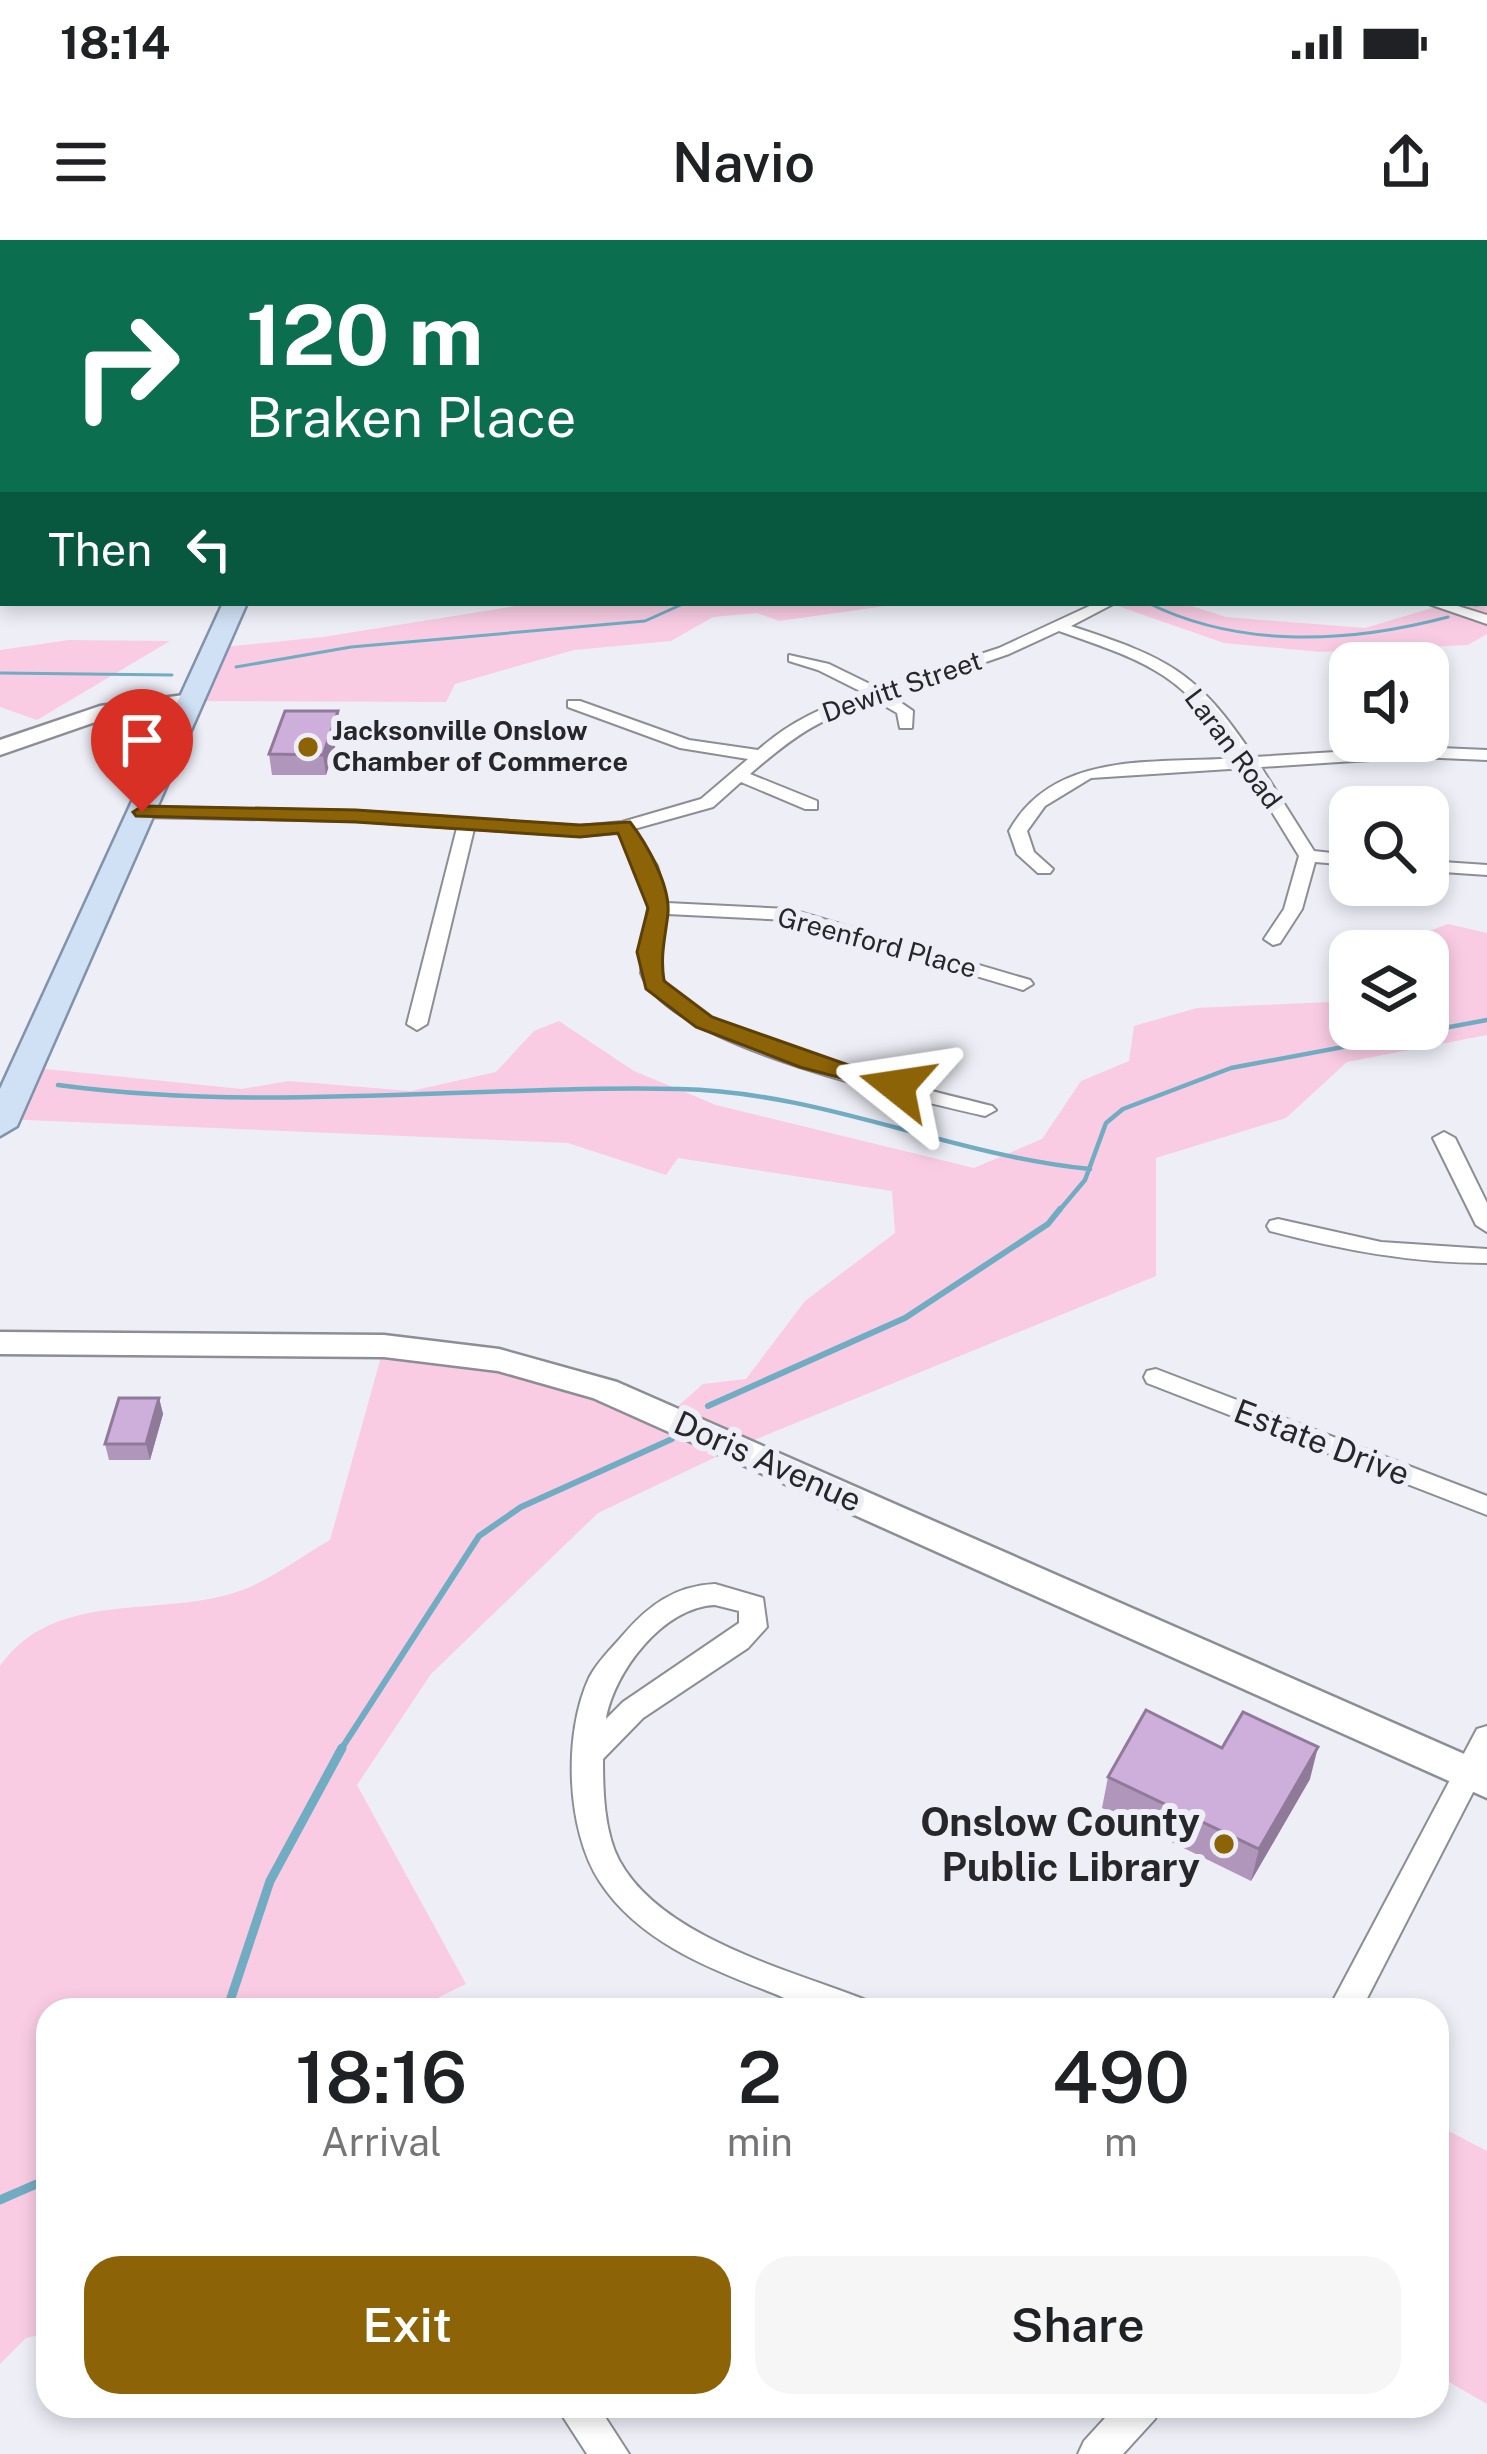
<!DOCTYPE html>
<html lang="en">
<head>
<meta charset="utf-8">
<style>
  :root { --surface:#fff; --page:#f6f6f6; --text:#202124; --muted:#757577; --accent:#8d6307 }
  body { margin:0; font-family:"Public Sans",sans-serif; background:var(--page); color:var(--text); height:100vh; display:flex; flex-direction:column; font-size:45px; white-space:nowrap }
  * { box-sizing:border-box; margin:0 }
  p { font-size:39px; color:var(--muted) }
  .icon { flex:none; width:66px; height:66px; fill:none; stroke:currentColor; stroke-width:2; stroke-linecap:round; stroke-linejoin:round }
  .map { position:relative; flex:1; overflow:hidden }
  .panel { position:absolute; left:36px; top:1758px; width:1413px; height:420px; display:flex; flex-direction:column; background:var(--surface); border-radius:36px; box-shadow:0 6px 18px #0003 }
  .panel>* { flex:none }
  .hud { position:absolute; left:0px; top:0px; width:1488px; height:366px; box-shadow:0 6px 18px #0003; background:#0b6e4f; color:#fff; overflow:hidden }
  .fabs { position:absolute; left:1329px; top:402px; display:grid; gap:24px }
  .fabs a { display:grid; place-items:center; width:120px; height:120px; border-radius:24px; background:var(--surface); box-shadow:0 6px 18px #0003; font-size:60px }
  .pin { position:absolute; display:grid; place-items:center; width:102px; height:102px; color:#fff; margin:-123px -51px; border-radius:50% 50% 50% 0; rotate:-45deg; box-shadow:0 0 12px #0007 }
  .pin .icon { rotate:45deg }
  .me { position:absolute; width:132px; margin:-66px; rotate:285deg; stroke-linejoin:round; filter:drop-shadow(0 0 9px #0008) }
  .turn { display:flex; align-items:center; gap:42px; height:252px; padding:0 48px; font-size:54px }
  .turn .icon { width:156px; height:156px; stroke-width:2.5 }
  .turn b { display:block; font-size:84px; line-height:102px }
  .then { display:flex; align-items:center; height:114px; padding:0 48px; background:#0003; gap:24px; font-size:45px }
  .eta { display:flex; justify-content:space-evenly; align-items:center; height:204px; text-align:center }
  .eta b { font-size:72px; font-weight:600; line-height:84px }
  .button { display:flex; gap:24px; margin-top:auto; padding:24px 48px }
  .button a { flex:1; height:138px; border-radius:36px; background:var(--accent); color:#fff; font-size:48px; font-weight:600; line-height:138px; text-align:center }
  .button a+a { background:var(--page); color:var(--text) }
  .status { display:flex; justify-content:space-between; align-items:center; height:84px; padding:0 60px; background:var(--surface); direction:ltr }
  .status svg { height:33px; fill:currentColor }
  header { display:flex; justify-content:space-between; align-items:center; height:156px; padding:0 48px; background:var(--surface); font-size:54px; font-weight:600 }
  .map>svg:first-child { display:block }
</style>
</head>
<body>
<div class="status"><b>18:14</b><svg viewBox="0 0 49 12"><path d="M0 12V9h3v3zM5 12V6h3v6zM10 12V3h3v9zM15 12V0h3v12zM26 1h20v11H26zM47 4h2v5h-2z"/></svg></div>
<header><svg class="icon" aria-label="menu" viewBox="0 0 24 24"><path d="M4 6h16M4 12h16M4 18h16"/></svg>Navio<svg class="icon" aria-label="share" viewBox="0 0 24 24"><path d="M12 15V3M7 8l5-5 5 5M5 13v7h14v-7"/></svg></header>
<div class="map">
<svg width="1487" height="2214" viewBox="0 0 1487 2214">
  <rect width="100%" height="100%" fill="#eeeef7"/>
  <path fill="#f9cce3" d="M1487,342V394L1468,405L1321,412L1224,403L1109,363H1182L1226,377L1365,388L1449,363H1485Z
    M535,363H907L779,381L757,373L713,377L671,401L574,410L455,444L446,462L192,461L215,408L323,397Z
    M69,400L170,401L37,480L0,467V410Z
    M1448,684L1487,693V795L1347,822L1286,878L1156,918V1036L737,1207L598,1273L431,1434L357,1545L466,1744L413,1770H48V2093L26,2098L0,2124V1426C58,1344 169,1382 250,1347C277,1335 304,1315 330,1300L384,1106L499,1120L668,1175L703,1144L746,1139L805,1061L895,993L892,951L678,918L666,935L568,903L3,879L26,827L242,849L289,841L411,851L496,832L534,791L559,781L634,831L716,865L974,928L1042,899L1081,841L1129,821L1134,786L1197,768L1350,761V789H1428V711H1406L1413,697Z
    M1437,1885L1487,1911V2164L1437,2135Z"/>
  <g fill="none" stroke-linecap="round" stroke-linejoin="round">
    <path stroke="#70acc2" stroke-width="3" d="M32,0L80,3
      M647,0L659,3
      M433,3L453,0
      M1148,363C1241,409 1350,403 1448,377
      M1475,365L1487,364
      M236,427L351,407L645,381L685,363
      M0,433L172,435"/>
    <path stroke="#70acc2" stroke-width="4.5" d="M58,845C265,873 471,845 679,849C824,852 949,915 1090,929
      M1058,972L1085,940L1106,883L1123,869L1231,828L1487,780"/>
    <path stroke="#70acc2" stroke-width="6" d="M708,1166L905,1078L1048,984L1060,969
      M340,1511L479,1296L521,1267L672,1199"/>
    <path stroke="#70acc2" stroke-width="9" d="M227,1770L270,1641L342,1508
      M0,1960L48,1939"/>
    <defs>
      <path id="street" d="M225,0H274L269,3Z
        M877,0H887V3H877Z
        M998,0H1008V3H998Z
        M1118,0H1128V3H1118Z
        M1240,0H1250L1251,3H1241Z
        M1363,0H1373L1374,3H1364Z
        M1485,3H1487V12H1485Z
        M0,17H3V23H0Z
        M1485,53H1487V59H1485Z
        M0,64H3V71H0Z
        M0,112H3V118H0Z
        M1485,144L1487,145V153L1485,152Z
        M3,197V207L0,208V198Z
        M0,245H3V253H0Z
        M1485,270H1487V278H1485Z
        M0,291H3V299H0Z
        M0,350H3V358H0Z
        M1096,363H1115L1071,386C1168,418 1196,430 1254,517L1417,507L1487,510V520L1417,517L1261,527L1314,611L1350,615V625L1315,622L1302,669L1280,703L1273,705L1264,699L1284,669L1299,616L1245,528L1091,538L1045,566L1027,591L1034,612L1053,629L1050,633H1038L1017,614L1009,591C1054,509 1158,524 1239,518C1181,433 1153,424 1059,391L1009,414L890,455L913,471L912,488H900L897,473L875,460C817,480 794,496 750,534L817,561V569H805L741,542L713,567L634,589L657,626L667,663L789,669L1030,740L1033,744L1023,750L788,680L667,674C664,693 653,718 662,737C690,797 926,849 992,866L996,870L985,876C910,858 668,807 641,733L649,659L639,626L618,593L580,596L474,589L427,784L417,790L407,784L457,588L356,581L142,577L133,572L142,567L356,571L580,586L622,582L701,559L748,519L680,508L568,467V461H580L689,500L758,510C791,481 823,467 864,453L818,430L789,421V415L829,424L878,448L999,408Z
        M1426,363H1448L1487,375V384Z
        M1428,621L1487,625V635L1428,631Z
        M1444,892L1455,898L1487,963V992L1476,985L1433,898Z
        M1278,979L1381,1002L1487,1009V1023C1412,1023 1342,1010 1270,991L1267,986L1270,981Z
        M1156,1129L1487,1256V1275L1147,1143L1144,1137L1147,1131Z
        M715,1344L763,1358L767,1387L748,1408L643,1478L603,1519C603,1551 604,1591 619,1620C661,1698 790,1730 866,1760L871,1770C854,1770 833,1773 816,1770C799,1766 782,1756 765,1750C705,1727 637,1699 600,1642C566,1590 563,1494 589,1438C597,1422 611,1409 623,1395C648,1366 674,1346 715,1344ZM715,1365L739,1371V1383L623,1462L606,1479C614,1432 663,1367 715,1365Z
        M1487,1486V1525L1361,1770H1328L1477,1489Z
        M556,2166H598L629,2214H587Z
        M1116,2166H1161L1155,2179L1123,2214H1078L1084,2201Z"/>
      <path id="secondary" d="M192,454L203,461L200,466L104,479L0,515V500L100,466Z
        M0,1092L384,1095L499,1109L617,1142L1487,1524V1558L593,1158L498,1131L384,1117L0,1114Z"/>
      <path id="primary" d="M223,363H247L17,886L0,896V849Z"/>
    </defs>
    <use href="#street" stroke="#8c8d95" stroke-width="4"/>
    <use href="#secondary" stroke="#8c8d95" stroke-width="5"/>
    <use href="#primary" stroke="#8193aa" stroke-width="5"/>
    <use href="#street" fill="#fff" fill-rule="evenodd"/>
    <use href="#secondary" fill="#fff" fill-rule="evenodd"/>
    <use href="#primary" fill="#d1e1f5" fill-rule="evenodd"/>
  </g>
  <path fill="#b196bc" d="M340,491L326,535H272L269,514Z
    M159,1158L163,1174L150,1220H109L105,1204Z
    M1222,1508L1310,1539L1251,1641L1102,1568L1108,1537Z"/>
  <path fill="#907a99" d="M338,471L340,491L326,535L323,515Z
    M159,1158L163,1174L150,1220L146,1204Z
    M1318,1507L1310,1539L1251,1641L1259,1609Z"/>
  <path fill="#ceaedb" stroke="#907a99" stroke-width="3" d="M285,471H338L323,515L269,514Z
    M119,1158H159L146,1204H105Z
    M1146,1470L1222,1508L1243,1472L1318,1507L1259,1609L1108,1537Z"/>
  <path fill="#8d6307" stroke="#5c4005" stroke-width="3" d="M142,566L356,570L580,585L630,582C647,604 670,645 668,673C665,699 660,715 664,741L712,777L908,846L897,853L800,827L696,787L646,749L637,712L648,668L618,593L580,597L356,582L136,576L133,572Z"/>
  <g fill="#8d6307" stroke="#eeeef7" stroke-width="4.5">
    <circle cx="308" cy="507" r="12"/>
    <circle cx="1224" cy="1604" r="12"/>
  </g>
  <g text-anchor="middle" stroke-width="12" stroke-linejoin="round" paint-order="stroke">
    <g font-size="27" fill="#27272b" stroke="#eeeef7">
      <text transform="translate(902 447) rotate(-19)" y="9">Dewitt Street</text>
      <text transform="translate(1233 509) rotate(53)" y="9">Laran Road</text>
      <text transform="translate(877 703) rotate(15)" y="9">Greenford Place</text>
    </g>
    <g font-size="27" font-weight="bold" fill="#27272b" stroke="#eeeef7" text-anchor="start">
      <text x="332" y="500">Jacksonville Onslow<tspan x="332" dy="31">Chamber of Commerce</tspan></text>
    </g>
    <g font-size="33" fill="#27272b" stroke="#eeeef7">
      <text transform="translate(1322 1202) rotate(21)" y="12">Estate Drive</text>
      <text transform="translate(768 1221) rotate(24)" y="12">Doris Avenue</text>
    </g>
    <g font-size="39" font-weight="bold" fill="#27272b" stroke="#eeeef7" text-anchor="end">
      <text x="1200" y="1596">Onslow County<tspan x="1200" dy="45">Public Library</tspan></text>
    </g>
  </g>
</svg>
<div class="fabs">
<a><svg class="icon" aria-label="sound" viewBox="0 0 24 24"><path d="M4 9h4l5-4v14l-5-4H4zM17 9q2 3 0 6"/></svg></a>
<a><svg class="icon" aria-label="search" viewBox="0 0 24 24"><circle cx="10" cy="10" r="6"/><path d="M15 15l6 6"/></svg></a>
<a><svg class="icon" aria-label="layers" viewBox="0 0 24 24"><path d="M12 4l9 5-9 5-9-5zM3 14l9 5 9-5"/></svg></a>
</div>
<div class="pin" style="left:142px;top:572px;background:#d93025"><svg class="icon" aria-label="arrive" viewBox="0 0 24 24"><path d="M6 21V4h12l-3 4 3 4H6"/></svg></div>
<svg class="me" style="left:897px;top:846px" viewBox="-20 -20 40 40"><path d="M0-17L14 15 0 8-14 15z" fill="#8d6307" stroke="#fff" stroke-width="4"/></svg>
<div class="hud">
<div class="turn"><svg class="icon" aria-label="right" viewBox="0 0 24 24"><path d="M7 20v-9h11M14 6l5 5-5 5"/></svg><div><b>120 m</b>Braken Place</div></div>
<div class="then">Then<svg class="icon" aria-label="left" viewBox="0 0 24 24"><path d="M17 20v-9H6M10 6l-5 5 5 5"/></svg></div>
</div>
<section class="panel">
<div class="eta">
<div><b>18:16</b><p>Arrival</p></div>
<div><b>2</b><p>min</p></div>
<div><b>490</b><p>m</p></div>
</div>
<div class="button"><a>Exit</a><a>Share</a></div>
</section>
</div>
</body>
</html>
